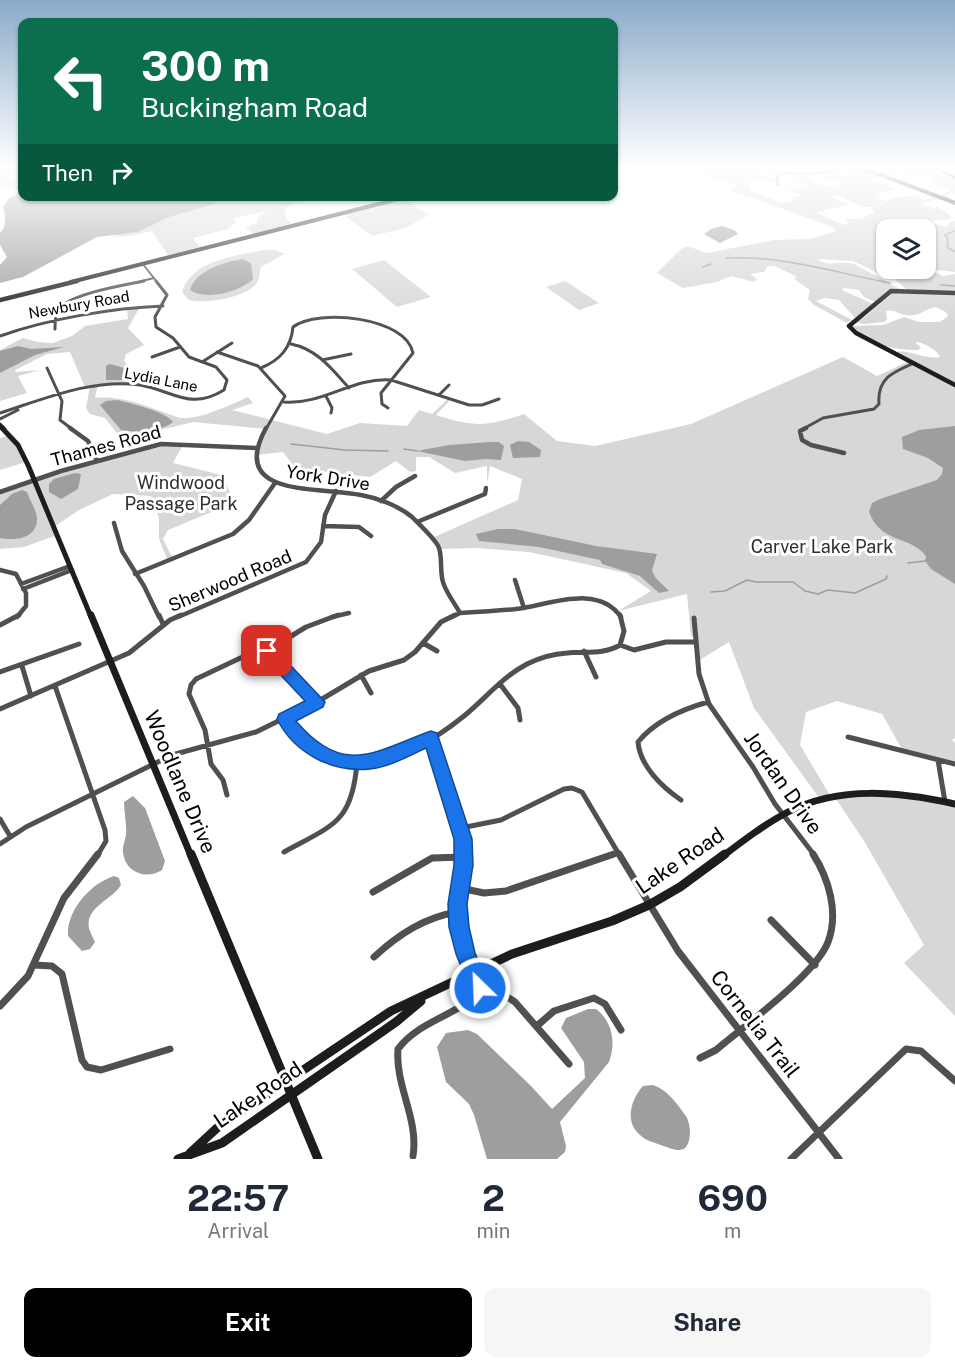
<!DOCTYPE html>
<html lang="en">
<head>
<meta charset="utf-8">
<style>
  :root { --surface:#fff; --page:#f6f6f7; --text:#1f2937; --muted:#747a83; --accent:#000 }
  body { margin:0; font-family:"Public Sans",sans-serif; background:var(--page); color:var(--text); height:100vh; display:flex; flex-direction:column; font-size:22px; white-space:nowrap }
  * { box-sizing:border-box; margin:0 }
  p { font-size:20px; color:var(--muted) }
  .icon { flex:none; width:33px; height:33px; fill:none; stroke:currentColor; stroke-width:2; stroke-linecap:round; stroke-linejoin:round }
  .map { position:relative; height:1159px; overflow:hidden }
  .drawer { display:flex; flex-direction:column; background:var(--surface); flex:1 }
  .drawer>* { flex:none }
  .guide { position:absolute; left:18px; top:18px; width:600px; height:183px; border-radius:12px; box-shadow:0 2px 4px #0004; background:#0b6e4f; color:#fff; overflow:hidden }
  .tools { position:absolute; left:876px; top:219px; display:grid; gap:12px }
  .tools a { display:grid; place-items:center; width:60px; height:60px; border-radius:12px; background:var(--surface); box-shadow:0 2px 4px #0004; font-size:30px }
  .pin { position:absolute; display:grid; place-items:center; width:51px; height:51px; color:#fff; margin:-26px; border-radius:12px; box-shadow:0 3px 9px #0006 }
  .me { position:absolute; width:66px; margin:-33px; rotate:336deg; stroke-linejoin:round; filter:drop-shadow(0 0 4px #0008) }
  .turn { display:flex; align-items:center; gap:21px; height:126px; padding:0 24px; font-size:27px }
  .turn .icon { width:78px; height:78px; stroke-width:2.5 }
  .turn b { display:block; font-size:42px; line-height:51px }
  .then { display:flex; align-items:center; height:57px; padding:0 24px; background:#0003; gap:12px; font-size:22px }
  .eta { display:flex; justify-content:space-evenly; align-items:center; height:102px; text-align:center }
  .eta b { font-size:36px; font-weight:700; line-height:42px }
  .primary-button { display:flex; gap:12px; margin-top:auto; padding:12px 24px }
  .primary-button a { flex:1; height:69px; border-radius:12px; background:var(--accent); color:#fff; font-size:24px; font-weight:700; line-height:69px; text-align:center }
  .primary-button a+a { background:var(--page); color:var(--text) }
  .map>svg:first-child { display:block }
</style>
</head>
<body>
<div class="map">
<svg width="955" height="1159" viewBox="0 0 955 1159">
  <rect width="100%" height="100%" fill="#fff"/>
  <path fill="#d7d7d7" d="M0,166H22V174L4,179L11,181L22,177V189L0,186Z
    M689,166H743L758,172L756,174L758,175L775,178V183L759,180L746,182L750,185L749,189L781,203L792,201L791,198L801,195L785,189H798L810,185L792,181V177L776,176L779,172L806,173L814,177L811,179C819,186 835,190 843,183L830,180L819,173L831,172L845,178L854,175L846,171H868L883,176L869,178L870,181L889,184V187L897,189L880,193L878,196L884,202C880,203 875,206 870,207C854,209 845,192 829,195L849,205L823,210L827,214L820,211L816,213L844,225L850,223L845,219H861L874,212L871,208C889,201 907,189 925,200L936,196L944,199L932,200L921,204L936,209L937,206L953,218L948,220H931L935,224L947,227L951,221H955V272L938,270L933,271L943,276L955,274V292L906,289L892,277L893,272L889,269L926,268V230H886V267L876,269L888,278L853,261L817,259C830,268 840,260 854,264L900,289L887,291L875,302L864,297L859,290L843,288L842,290L873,304L855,318L839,300L825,298L816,301L852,320L847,323L814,305L808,299L810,290L794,279L797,277L775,266H768L764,272L750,274L757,279L754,282L731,276L717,282L683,288L657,273L681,249L688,246L706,253L774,240L811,239L837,231L828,225L734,192L731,189L737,185L722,181Z
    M859,166H929L955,180V193L946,194L951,197L948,199L938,196L950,191L936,185V183H928L934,180L926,175L907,179L908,182L905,183L891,178L910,177L897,175L914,173L910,169L897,170L889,177Z
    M89,197H322L309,198L287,207L284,214L292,225L253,234L246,228L257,222L258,217L267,211L238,217L234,218L235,223L228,229L193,238L199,247L168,255L152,231L129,236L107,237L118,235Z
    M403,198L429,215L405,228L372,236L342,213Z
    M264,250H276L284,254L261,267C259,273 260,279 256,284C245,298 205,304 189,300L182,292C191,260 236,256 264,250Z
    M384,260L431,297L397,307L352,269Z
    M565,281L599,303L579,310L546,287Z
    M893,292L955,294V383L895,352C911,349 924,360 940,357C938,350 921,341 915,342L921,348L918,350C895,350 868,345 851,326L883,325L904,317L919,322H940L948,316L946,312L935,307C924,310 918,317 906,315C897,314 896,309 886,311L887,319L885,322L865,324L855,322L866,316Z
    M140,307L128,328L144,345L126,354L124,361L133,370L147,374L136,385L98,384L95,398C125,395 150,408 177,417C193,423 233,404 248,397L253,403L232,410L327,434L360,423L407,426L419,410L432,414L448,399H451L436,415C473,427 487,427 524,414L557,441L595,446L691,424L843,357L877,376L907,362L955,386V738L952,740L955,743V764L903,751L882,714L837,701L806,712L800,745L831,797L820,799L754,708L729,642L698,661L696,637L691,636L687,594L618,611L651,591L626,573L529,552L476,548L440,549L432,538L518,500L522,479L490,466L487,484V466L455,473L429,457H416V471L410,472L396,461L370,477L296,469L283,452L256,455L266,429L193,422L144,434L119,436L105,418L90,414L86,408L90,386L85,387L70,352L47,354L15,370L16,372L40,370L18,376L27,393L0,401V350L23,338L38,342L53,343L72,336L85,326L128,319L127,309Z
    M10,435L26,462L0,470V438Z
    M184,443L173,463L221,475L230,492L224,504L214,511L168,530L163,539L173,559L168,561L159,539V518L151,496L113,494L79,510L54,527L57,535L24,547L0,549V492C58,472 123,446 184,443Z
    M856,793L955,804V1016L904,963L924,945L864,841L834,796Z"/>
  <path fill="#9e9e9e" d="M22,191V196L221,197L214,204L169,217L138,232L97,237L23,277L0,283V265L7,257L0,245V233C7,226 6,216 3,207L8,199Z
    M722,226L734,230L738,234L720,243L704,234L711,229Z
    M242,259L251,263L253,279C240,292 206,301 190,290C195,271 224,262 242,259Z
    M18,346L31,349L64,347L35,355L0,373V351Z
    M110,364L124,368L137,380H106V366Z
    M118,400C132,404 165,411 173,422C160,432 136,433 121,430L100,405L106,401Z
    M955,426V584L931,569L925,561L926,556C910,535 881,544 869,512L872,503L880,499L937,480L942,474L943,468L928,458L903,449L902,437L919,430Z
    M518,441L529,442L541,450L540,457L513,458L510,445Z
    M490,442H499L504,446L501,460L485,459L465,461L417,451L449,445Z
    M75,473L81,474L78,489L61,499L49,492V484L54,479Z
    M22,490L27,492C30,501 37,511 37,519C37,539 14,541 0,538V505L12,494Z
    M498,529H515L596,546L657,554L652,570L655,577L669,591L659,593L640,576L602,564L600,560L539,547L479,541L476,534Z
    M133,796L145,808L165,861L162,870C146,880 126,873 123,853C122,847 125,841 126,835C127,824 124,813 124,802Z
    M114,876L119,878L121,885C112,900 85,907 89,928C90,932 93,938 95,942L90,949L82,951L68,936C66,911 91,883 114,876Z
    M588,1009H596C613,1022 616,1043 609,1062L560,1122L566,1146L565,1152L557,1159H487L474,1115L469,1104L446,1082L437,1047L446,1033L468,1030L477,1034L531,1086L552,1109L585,1078L584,1062L561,1028L566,1018Z
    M653,1085C668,1090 677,1104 686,1116C689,1121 690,1128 690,1134C688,1157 675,1150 661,1145C653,1142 646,1141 640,1135C624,1122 631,1099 643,1086Z"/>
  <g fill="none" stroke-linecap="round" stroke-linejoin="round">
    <path stroke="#9e9e9e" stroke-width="1.5" d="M955,231L945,235L948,240L947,247L955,252
      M726,258C780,255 837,273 890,283
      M703,267L711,264
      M941,285L955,286
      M291,444L345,450L388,451
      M404,449L417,451
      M908,563L925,561
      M711,592L725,591L747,580L756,582H793L805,591L818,594L828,590L855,593L886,579L887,576"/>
    <defs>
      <path id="highway" d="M930,166H934L955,176V179Z"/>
    </defs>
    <use href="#highway" stroke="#dbdbdb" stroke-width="2"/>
    <path stroke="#505050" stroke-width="2" d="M765,166C793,179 825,173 854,166
      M776,171L778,185
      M142,263L157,282
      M138,282L154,278"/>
    <path stroke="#505050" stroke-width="3" d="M55,329C55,323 55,315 58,310C68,294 125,285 144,281
      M0,336C48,319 112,308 163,306
      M291,344C317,349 332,369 349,388
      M217,352L258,366L285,396L266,429
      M152,357L180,347
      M322,360L351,354
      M202,362L232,343
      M47,368L62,401L60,420L72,429
      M261,368C280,360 291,348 293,327C318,308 406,317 413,353L381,393L382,404L388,408
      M439,395L449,385
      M326,396L332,408L331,413
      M284,402C323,405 353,377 391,380L469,405H482L499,399
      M0,413C44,399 93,378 140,385C174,391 190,411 224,390L227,380L216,367L189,357L173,338L156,327L155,317L167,295L156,281
      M0,419L18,410
      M803,429L823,418L874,409L879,404C877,378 893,372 914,363"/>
    <path stroke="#505050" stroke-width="4.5" d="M70,428L88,441L97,461
      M266,428C227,499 320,486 361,495C378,498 399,506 412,517C418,523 437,541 439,548C443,560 439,574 444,585C448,595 455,604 460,613
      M806,428L800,431L802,440L811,445L844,453
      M0,492L61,471L161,444L258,448
      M381,501L396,487L415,476
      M417,522L485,494L486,488
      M114,523L122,551L144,586L159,617
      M323,526L359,527L371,536
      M0,570L16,574L26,593V606L17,617
      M135,574L233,534L249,520L275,483
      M515,580L524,608
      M21,584L70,566
      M23,589L72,570
      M178,617L306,562L321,542L325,515L336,491
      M332,617L349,613
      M452,617L460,613C479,612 498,611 516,609C549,605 598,583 621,617"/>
    <path stroke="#505050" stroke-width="5" d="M159,615L163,624
      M694,618L699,674L709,704L753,767L775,804L815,856
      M0,625L19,615
      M423,643L437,651
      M620,645L624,631L620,615
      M267,651L306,627L338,615
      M584,651L596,677
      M22,666L31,696
      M0,672L79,644
      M361,675L371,693
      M500,684L518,708L520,720
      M55,686L105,830L106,841L97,856
      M0,709L129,653L170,620L181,615
      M285,719C336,788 406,763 464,716C485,699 502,677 527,664C539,658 553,654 567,653C585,651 603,655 620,645L634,650L666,642H696
      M848,737L955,764
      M431,738L463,836L464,856
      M938,760L945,802
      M227,795L223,780L211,764L205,730L189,694L191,685L196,679L251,653L267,651L317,702
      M681,800C662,787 640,766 638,742C655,721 683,709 708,702
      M0,819L10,836
      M461,828L501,820L564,789L572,788L582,792L620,856
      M0,844L26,827L172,755L256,732L317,702L369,671L404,660L415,652L441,622L455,615
      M284,852C333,825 352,823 357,763
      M610,856L617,853"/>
    <path stroke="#505050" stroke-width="7" d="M464,854L458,901L459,927L477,982L482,989L497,990L515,1002L569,1064
      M619,854L678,951L839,1159
      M460,888L484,893L506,891L614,854
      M373,892L432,858L464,857
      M771,920L815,965
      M374,957C399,934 425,917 458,912
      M34,965L52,966L62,974L82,1060L87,1067L101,1070L170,1049
      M0,1006L28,976L64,898L98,854
      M538,1025L554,1011L594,998L605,1004L621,1030
      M700,1058L716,1050C744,1026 816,974 828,942C839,913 829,879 813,854
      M413,1156C419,1119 395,1086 398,1049C419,1020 459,1016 482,989
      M791,1159L906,1049L921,1051L955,1081"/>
    <path stroke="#1d1d1d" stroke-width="4" d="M857,166L955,203
      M71,282L410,196"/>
    <path stroke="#1d1d1d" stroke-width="4.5" d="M955,293L891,291L849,326L856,333L955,385
      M0,300L77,281
      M0,425L4,429"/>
    <path stroke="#1d1d1d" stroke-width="5" d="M2,428L18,445L28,465L91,617"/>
    <path stroke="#1d1d1d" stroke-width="7" d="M91,615L191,856
      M723,856C744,840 765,824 788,812C840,785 900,792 955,804"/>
    <path stroke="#1d1d1d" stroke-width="9" d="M191,854L318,1159
      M190,1153L217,1128L391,1011L512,954L612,921L649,905L680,887L725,854
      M178,1159L222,1143L396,1022L421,1001"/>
    <use href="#highway" fill="#000" fill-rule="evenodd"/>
  </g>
  <linearGradient id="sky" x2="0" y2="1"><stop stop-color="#8aabca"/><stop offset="0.51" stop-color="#fff"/><stop offset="1" stop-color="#fff" stop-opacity="0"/></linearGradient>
  <rect width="955" height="328" fill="url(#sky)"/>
  <path fill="#1a73e8" stroke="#114b97" stroke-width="1.5" d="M267,645L273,647L325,702L323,707L296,721C344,778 375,751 431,731L437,733L472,839L473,865L467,904L469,927L475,953L490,988L487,995L480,998L473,995L456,954L449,927L448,904L454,865V839L426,748C409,756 389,767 370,769C332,773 294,753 277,719L279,714L305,701L262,655L260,651L262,647Z"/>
  <g text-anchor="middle" stroke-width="6" stroke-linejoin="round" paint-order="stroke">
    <g font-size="15" fill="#000" stroke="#fff">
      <text transform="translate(79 305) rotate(-10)" y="5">Newbury Road</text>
      <text transform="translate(161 380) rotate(11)" y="5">Lydia Lane</text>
    </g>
    <g font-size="18" fill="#000" stroke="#fff">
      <text transform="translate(106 446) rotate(-15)" y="6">Thames Road</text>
      <text transform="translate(328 478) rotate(9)" y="6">York Drive</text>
      <text transform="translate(230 581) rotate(-23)" y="6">Sherwood Road</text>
    </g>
    <g font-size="18" fill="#2e2e2e" stroke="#fff">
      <text x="181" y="489">Windwood<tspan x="181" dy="21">Passage Park</tspan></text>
      <text x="822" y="553">Carver Lake Park</text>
    </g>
    <g font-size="21" fill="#000" stroke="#fff">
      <text transform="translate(180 782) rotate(67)" y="7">Woodlane Drive</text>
      <text transform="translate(783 783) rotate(55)" y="7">Jordan Drive</text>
      <text transform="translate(680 861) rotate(-34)" y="7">Lake Road</text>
      <text transform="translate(755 1024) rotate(52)" y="7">Cornelia Trail</text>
      <text transform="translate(258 1095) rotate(-34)" y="7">Lake Road</text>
    </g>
  </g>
</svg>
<div class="tools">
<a><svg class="icon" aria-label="layers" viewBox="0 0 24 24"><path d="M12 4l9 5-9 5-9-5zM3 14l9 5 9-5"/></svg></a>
</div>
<div class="pin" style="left:267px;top:651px;background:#d93025"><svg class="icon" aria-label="arrive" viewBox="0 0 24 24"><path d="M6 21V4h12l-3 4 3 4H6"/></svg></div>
<svg class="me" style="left:480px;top:988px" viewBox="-20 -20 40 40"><circle r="17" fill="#1a73e8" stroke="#fff" stroke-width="3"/><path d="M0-11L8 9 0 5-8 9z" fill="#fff"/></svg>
<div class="guide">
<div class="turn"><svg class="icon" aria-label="left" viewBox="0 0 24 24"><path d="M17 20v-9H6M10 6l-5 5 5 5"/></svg><div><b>300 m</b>Buckingham Road</div></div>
<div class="then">Then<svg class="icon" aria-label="right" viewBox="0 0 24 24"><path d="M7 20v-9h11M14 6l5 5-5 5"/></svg></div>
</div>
</div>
<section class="drawer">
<div class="eta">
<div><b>22:57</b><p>Arrival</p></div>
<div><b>2</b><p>min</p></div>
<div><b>690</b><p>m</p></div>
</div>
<div class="primary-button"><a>Exit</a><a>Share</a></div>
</section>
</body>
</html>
